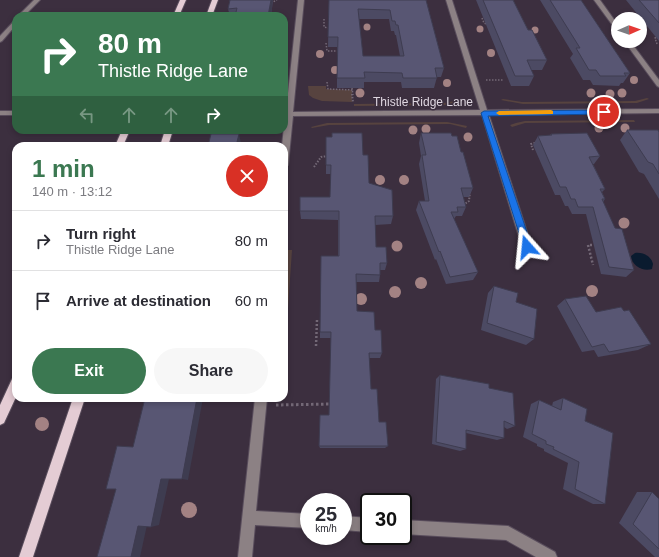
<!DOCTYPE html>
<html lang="en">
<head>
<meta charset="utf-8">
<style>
  :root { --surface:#fff; --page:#f7f7f7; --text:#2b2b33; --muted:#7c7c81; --line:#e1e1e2; --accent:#3b7851 }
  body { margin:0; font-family:Arial,sans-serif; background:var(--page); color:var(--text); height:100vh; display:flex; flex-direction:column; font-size:15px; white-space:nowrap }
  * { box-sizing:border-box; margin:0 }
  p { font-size:13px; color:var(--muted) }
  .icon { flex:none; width:22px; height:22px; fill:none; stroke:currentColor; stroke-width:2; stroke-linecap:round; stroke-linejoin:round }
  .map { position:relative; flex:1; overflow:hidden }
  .side { position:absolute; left:12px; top:142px; width:276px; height:260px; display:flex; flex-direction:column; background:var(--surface); border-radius:12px; box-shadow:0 2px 6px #0003 }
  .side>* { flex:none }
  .guide { position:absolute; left:12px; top:12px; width:276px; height:122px; border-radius:12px; box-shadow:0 2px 6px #0003; background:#3b7851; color:#fff; overflow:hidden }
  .needle { width:26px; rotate:88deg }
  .controls { position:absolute; left:611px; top:12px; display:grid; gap:8px }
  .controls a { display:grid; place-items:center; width:36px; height:36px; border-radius:50%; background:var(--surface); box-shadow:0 2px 6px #0003; font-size:20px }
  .speed { position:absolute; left:300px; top:493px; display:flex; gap:8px; font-size:20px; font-weight:700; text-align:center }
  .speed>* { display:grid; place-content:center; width:52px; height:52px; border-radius:50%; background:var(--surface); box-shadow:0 2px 6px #0003; line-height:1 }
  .speed small { font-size:10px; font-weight:400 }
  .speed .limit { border:2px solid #111; border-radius:6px; background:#fff; color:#111 }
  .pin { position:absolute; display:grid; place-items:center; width:34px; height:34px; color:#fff; margin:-17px; border:2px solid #fff; border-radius:50%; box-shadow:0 1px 4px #0007 }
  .me { position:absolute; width:44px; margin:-22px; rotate:342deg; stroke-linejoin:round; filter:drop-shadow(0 0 3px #0008) }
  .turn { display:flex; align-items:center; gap:14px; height:84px; padding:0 20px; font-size:18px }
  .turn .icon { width:52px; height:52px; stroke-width:2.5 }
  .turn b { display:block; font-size:28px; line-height:34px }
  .lanes { display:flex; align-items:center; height:38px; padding:0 20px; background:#0003; justify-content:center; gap:20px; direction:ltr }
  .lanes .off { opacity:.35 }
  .round { display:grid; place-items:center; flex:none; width:42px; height:42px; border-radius:21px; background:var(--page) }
  .headline { display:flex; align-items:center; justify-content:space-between; height:68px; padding:0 20px }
  h1 { font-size:24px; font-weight:700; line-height:30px; color:var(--accent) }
  .button { display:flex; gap:8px; margin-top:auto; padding:8px 20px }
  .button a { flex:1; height:46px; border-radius:24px; background:var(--accent); color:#fff; font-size:16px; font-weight:700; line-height:46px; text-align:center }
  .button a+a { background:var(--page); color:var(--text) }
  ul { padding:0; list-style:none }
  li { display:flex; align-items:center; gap:12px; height:60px; padding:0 20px; border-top:1px solid var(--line) }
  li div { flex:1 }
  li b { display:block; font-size:15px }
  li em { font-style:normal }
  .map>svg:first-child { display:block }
</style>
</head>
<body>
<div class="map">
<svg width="659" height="557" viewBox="0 0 659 557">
  <rect width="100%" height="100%" fill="#3c2f3f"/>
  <path fill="#57433f" d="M308,86H326V89L352,90V102L322,101L313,98L309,95Z
    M647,98L649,99L637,103L523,104L501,100L503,99L522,102L635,101Z
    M455,101L457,102L446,105L354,106V104L444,103Z
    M634,120L635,122L525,123L512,127L510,125L516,123L525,121Z
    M447,122L467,126L466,128L450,124L329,125L312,128L311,127L327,123Z
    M288,250H292L286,338H284V303Z"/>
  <path fill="#0a1b2f" d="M635,253C643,252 651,256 653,264L652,269C643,272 632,266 631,256Z"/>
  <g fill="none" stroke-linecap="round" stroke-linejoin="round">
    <defs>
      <path id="minor" d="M34,0H40L24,16H18Z
        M298,0H304L293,112L480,110L446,0H452L487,110L659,109V113L489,115L532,247L530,250H524L522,247L482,115L293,116L288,165L284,168V146H282L285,116H284V112H286Z
        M594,0H600L618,25V31L616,30Z
        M16,19V25L2,41L0,42V36Z
        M624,41H630L659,80V87L657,86Z
        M0,111H16V115H0Z
        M255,398H267L256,511L309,514V528L255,525L252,557H238Z
        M343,516L369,518V532L343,530Z
        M403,520L508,526L555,552L557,557H536L506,540L403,534Z"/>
      <path id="major" d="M180,0H186L179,16H173Z
        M212,0H218L212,16H206Z
        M122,130H130L123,146H115Z
        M165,130H173L168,146H160Z
        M16,377V397L4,423L0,425V405L12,379Z
        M73,398H85L33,557H19Z"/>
    </defs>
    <use href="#minor" stroke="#594d5c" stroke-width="2"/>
    <use href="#major" stroke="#594d5c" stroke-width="2"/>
    <path stroke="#736876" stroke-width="1.5" stroke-dasharray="1.5 1.5" stroke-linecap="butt" d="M271,3L277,0
      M482,18L484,23L489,25
      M324,19V27L328,28
      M326,43L327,51H337
      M657,44L655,38L659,37
      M486,80H504
      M327,82L328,89L353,90
      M352,88L353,95"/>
    <path stroke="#736876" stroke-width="2" stroke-dasharray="1.5 1.5" stroke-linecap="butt" d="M352,94L353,102
      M533,150L531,144L538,142
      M314,167L321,157L328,156
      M463,205L469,201L470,192"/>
    <path stroke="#736876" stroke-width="2.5" stroke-dasharray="2 2" stroke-linecap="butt" d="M592,245H588L593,265
      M316,346L317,320H319"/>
    <path stroke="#736876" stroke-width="3" stroke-dasharray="2.5 2.5" stroke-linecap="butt" d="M276,405L332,404"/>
    <use href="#minor" fill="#8c8184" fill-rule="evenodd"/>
    <use href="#major" fill="#e4ccd4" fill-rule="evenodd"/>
  </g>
  <g fill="#a38283">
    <circle cx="367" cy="27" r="3.5"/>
    <circle cx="480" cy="29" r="3.5"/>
    <circle cx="535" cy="30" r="3.5"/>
    <circle cx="491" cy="53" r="4"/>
    <circle cx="320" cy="54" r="4"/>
    <circle cx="335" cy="70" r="4"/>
    <circle cx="634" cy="80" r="4"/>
    <circle cx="447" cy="83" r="4"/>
    <circle cx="360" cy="93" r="4.5"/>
    <circle cx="591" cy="93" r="4.5"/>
    <circle cx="622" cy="93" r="4.5"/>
    <circle cx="610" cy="94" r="4.5"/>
    <circle cx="599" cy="128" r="4.5"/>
    <circle cx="625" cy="128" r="4.5"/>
    <circle cx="426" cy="129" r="4.5"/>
    <circle cx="413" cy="130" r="4.5"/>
    <circle cx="468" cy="137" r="4.5"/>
    <circle cx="380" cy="180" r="5"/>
    <circle cx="404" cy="180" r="5"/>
    <circle cx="624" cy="223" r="5.5"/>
    <circle cx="397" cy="246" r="5.5"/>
    <circle cx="421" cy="283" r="6"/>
    <circle cx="592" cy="291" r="6"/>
    <circle cx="395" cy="292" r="6"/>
    <circle cx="361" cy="299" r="6"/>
    <circle cx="42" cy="424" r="7"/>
    <circle cx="189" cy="510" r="8"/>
  </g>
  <path fill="#4c4a63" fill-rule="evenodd" d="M230,0H273L271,16H230L228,9Z
    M329,0H426L444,68L441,77H437L434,88H402L401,82H364V88H337V47H328ZM359,19H389L391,31H394L395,35H396L400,56H363Z
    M476,0H513L528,30L547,60L542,70H531L534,76L529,86H511Z
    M540,0H581L630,73L623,83H621L619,86L593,85L590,80H583L570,58L573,54Z
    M626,0H659V41Z
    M627,130L659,132V199L644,174L639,172L620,140Z
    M421,133L452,136L461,152L473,188L469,197H463L466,207L462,216H456L454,219L478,272L473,280L446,284L436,259L435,260L416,210L419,201H425L419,164L421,156L419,143Z
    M551,134L600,156L594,164H593L605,189L602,192L605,199L603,202L634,270L626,277L601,274L586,214H572L568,206H565L560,195H555L533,145L538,136L550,135Z
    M363,155L369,183L393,216L391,224L375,225L376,247L387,263L385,270H380V275L379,282H356L357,311L375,330L382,353L380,358H369L371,389L379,422L388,446L385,448H320L319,446L329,415L331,338H320V332L338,256V220L301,219L300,211L330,197L331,174H326V165Z
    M494,286L534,339L526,345L481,330L488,293Z
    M565,299L596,312L624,311L651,344L638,350L598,357L594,350L582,352L557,306Z
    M440,375L489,388L515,426L507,429L504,427V438L497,440L466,433V449L460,451L432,444L436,379Z
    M563,398L585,421L605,504H593L563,489L568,463L544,451V449L537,446V444L523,437L531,404L539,400L552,406L553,402Z
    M637,492H652L659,499V557H655L619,523Z"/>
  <path fill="#3e3c50" d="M271,0H273L271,16H268Z
    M239,134L241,143V146H236Z
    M197,398H203L188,480L182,479Z
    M161,479H169L159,525L151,527Z
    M147,525L140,557H131L138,526Z"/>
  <path fill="#585673" stroke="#3e3c50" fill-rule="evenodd" d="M230,0H271L268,16H235L237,8L228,9Z
    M329,0H426L444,68H435L437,78H403L402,73L364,72L365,78H337L338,37H328ZM358,9L390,10L392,21H395L396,25H398L404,56H363Z
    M483,0H513L528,30H532L547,60H527L534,76H515Z
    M550,0H581L630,73H624L626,76H600L596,70H589L576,48H580Z
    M639,0H659V23Z
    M627,130H658L659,132V174L653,164L648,162Z
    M332,133H362L363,155H368L369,183L392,190L393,216H375L376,247H386L387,263H380V275L356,274L357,311L374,312L375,330H381L382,353H369L371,389H377L379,422H386L388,446H319L320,415H329L331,332H320L321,256H339V211H300V197H330L331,165H326V137H332Z
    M421,133H451L452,136H457L461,152H463L473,188H461L466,207H457L458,212H451L478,272L450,277L440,251L439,252L419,201H429L422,155H426Z
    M587,133L600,156L589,157L605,189H600L605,199H602L615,228L622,229L634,270L609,267L593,207H578L575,199H571L566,187H560L538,136L552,135L551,134Z
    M211,134H239L236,146H208Z
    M494,286L518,293L516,302L537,309L534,339L487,323Z
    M586,296L596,312L621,307L624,311L629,310L651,344L609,352L604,344L592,347L565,299Z
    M440,375L489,384V388L513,393L515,426L504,421V438L466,430V449L436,442Z
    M145,398H197L182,479H161L151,527L138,526L131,557H97L116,489H106L117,446L133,447Z
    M563,398L587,409L585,421L613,433L605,504L575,489L579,462L553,449L554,447L546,444V441L532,434L539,400L561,410Z
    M652,492L659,499V549L633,524Z"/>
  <path fill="#1a73e8" stroke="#114b97" d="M604,110L607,112L606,114L488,116L532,247L530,249H524L481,113L484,111Z"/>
  <path fill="#f59e0b" d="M551,110L553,111V114L499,115L496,113L499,111Z"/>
  <g text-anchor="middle" stroke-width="3" stroke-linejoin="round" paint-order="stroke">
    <g font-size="12" fill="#dfd7e1" stroke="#3c2f3f">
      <text x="423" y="106">Thistle Ridge Lane</text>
    </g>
  </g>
</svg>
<div class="controls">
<a><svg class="needle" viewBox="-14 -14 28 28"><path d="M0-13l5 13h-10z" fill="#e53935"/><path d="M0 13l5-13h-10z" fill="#7c7c81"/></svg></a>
</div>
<div class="speed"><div>25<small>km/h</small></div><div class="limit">30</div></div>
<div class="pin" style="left:604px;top:112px;background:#d93025"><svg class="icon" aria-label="arrive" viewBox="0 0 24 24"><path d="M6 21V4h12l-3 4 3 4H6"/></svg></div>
<svg class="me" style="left:527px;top:247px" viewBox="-20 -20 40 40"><path d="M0-17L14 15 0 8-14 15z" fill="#1a73e8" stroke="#fff" stroke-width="4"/></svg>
<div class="guide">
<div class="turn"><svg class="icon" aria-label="right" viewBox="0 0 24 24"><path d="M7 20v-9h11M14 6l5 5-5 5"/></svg><div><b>80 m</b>Thistle Ridge Lane</div></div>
<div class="lanes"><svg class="icon off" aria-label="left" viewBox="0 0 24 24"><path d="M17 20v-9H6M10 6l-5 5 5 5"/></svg><svg class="icon off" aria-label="ahead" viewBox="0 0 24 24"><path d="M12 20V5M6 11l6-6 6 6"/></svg><svg class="icon off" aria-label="ahead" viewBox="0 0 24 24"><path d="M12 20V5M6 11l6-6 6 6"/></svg><svg class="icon" aria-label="right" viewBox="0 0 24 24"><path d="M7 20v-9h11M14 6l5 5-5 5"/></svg></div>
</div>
<section class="side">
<div class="headline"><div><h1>1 min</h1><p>140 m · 13:12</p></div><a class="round" style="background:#d93025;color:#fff"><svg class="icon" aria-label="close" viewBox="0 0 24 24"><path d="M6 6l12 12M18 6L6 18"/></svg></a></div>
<ul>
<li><svg class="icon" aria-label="right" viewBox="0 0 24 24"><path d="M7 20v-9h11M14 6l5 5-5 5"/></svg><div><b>Turn right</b><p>Thistle Ridge Lane</p></div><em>80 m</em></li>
<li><svg class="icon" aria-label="arrive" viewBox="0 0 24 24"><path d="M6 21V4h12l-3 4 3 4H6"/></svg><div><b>Arrive at destination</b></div><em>60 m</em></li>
</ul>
<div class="button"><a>Exit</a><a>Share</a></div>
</section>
</div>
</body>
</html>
